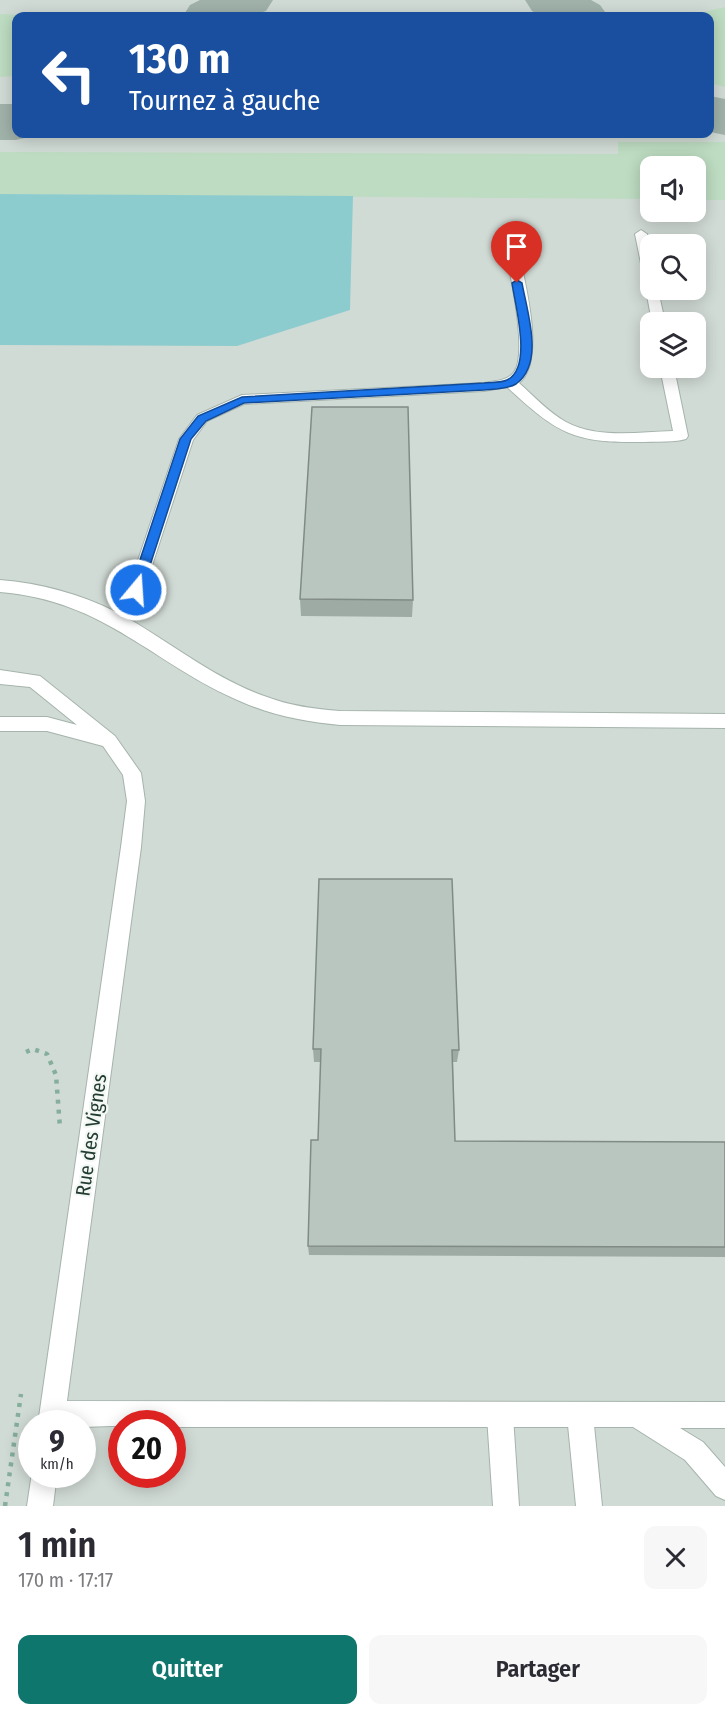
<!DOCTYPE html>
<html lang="fr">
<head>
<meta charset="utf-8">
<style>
  :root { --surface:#fff; --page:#f7f7f7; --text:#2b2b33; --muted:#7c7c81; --accent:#0f766e }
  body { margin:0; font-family:"Fira Sans Condensed",sans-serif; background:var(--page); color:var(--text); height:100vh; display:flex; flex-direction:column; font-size:22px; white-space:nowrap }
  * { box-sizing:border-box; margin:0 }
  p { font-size:20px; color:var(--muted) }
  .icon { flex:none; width:33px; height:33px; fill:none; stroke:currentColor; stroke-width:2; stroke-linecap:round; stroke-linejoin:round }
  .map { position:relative; height:1506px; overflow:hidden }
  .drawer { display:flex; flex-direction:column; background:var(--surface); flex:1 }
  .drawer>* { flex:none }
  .guide { position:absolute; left:12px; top:12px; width:702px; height:126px; border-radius:12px; box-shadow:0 3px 15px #0003; background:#1a4fa0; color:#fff; overflow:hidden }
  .tools { position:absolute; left:640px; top:156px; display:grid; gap:12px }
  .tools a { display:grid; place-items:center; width:66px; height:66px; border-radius:12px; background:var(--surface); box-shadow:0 3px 15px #0003; font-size:30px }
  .speed { position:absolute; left:18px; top:1410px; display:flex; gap:12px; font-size:30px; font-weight:700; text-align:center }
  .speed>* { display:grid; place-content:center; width:78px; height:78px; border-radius:50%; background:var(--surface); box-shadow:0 3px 15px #0003; line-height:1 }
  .speed small { font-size:15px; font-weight:400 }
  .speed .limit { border:9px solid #d22; background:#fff; color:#111 }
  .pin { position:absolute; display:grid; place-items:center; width:51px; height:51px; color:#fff; margin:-62px -26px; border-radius:50% 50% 50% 0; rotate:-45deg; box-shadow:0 0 6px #0007 }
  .pin .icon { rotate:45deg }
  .me { position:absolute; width:66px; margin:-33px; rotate:18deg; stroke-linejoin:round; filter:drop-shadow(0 0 4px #0008) }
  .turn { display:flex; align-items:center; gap:21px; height:126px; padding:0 18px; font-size:27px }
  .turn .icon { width:78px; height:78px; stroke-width:2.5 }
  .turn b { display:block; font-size:42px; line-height:51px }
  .round { display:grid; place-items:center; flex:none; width:63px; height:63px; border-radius:12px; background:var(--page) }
  .head { display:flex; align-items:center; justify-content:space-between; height:102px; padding:0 18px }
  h1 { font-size:36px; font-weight:600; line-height:45px }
  .cta { display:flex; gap:12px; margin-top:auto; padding:12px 18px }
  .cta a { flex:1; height:69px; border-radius:12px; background:var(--accent); color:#fff; font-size:24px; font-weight:600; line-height:69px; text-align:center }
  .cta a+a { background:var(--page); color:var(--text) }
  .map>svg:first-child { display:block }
</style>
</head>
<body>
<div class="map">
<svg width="725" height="1506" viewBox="0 0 725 1506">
  <rect width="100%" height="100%" fill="#e2ece6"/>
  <path fill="#d1dbd5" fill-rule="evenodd" d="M0,0H725V1506H0ZM16,16H710V134H16ZM651,166H696V212H651ZM651,244H696V290H651ZM651,322H696V368H651ZM32,1424H82V1474H32ZM122,1424H172V1474H122Z"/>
  <path fill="#bddcc1" d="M725,7V87L710,83V16H687Z
    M0,14L40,16H16V76L0,77Z
    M618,142H725V200H696V166H651V199L0,194V152L618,154Z"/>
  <path fill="#8dccce" d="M0,194L353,196L350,310L237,346L0,345Z"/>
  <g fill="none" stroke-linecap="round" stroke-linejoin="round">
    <path fill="#a0b2aa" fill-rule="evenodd" d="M200,0H273L266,11L250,16H183L190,5Z
      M525,0H591L600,5L608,16H542L532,11Z
      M710,96L725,99V135L710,132Z
      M0,104H16V134L37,135L16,140H0Z"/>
    <defs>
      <path id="lane" d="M641,230L647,234L651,252V290H658L665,322H652L646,290L650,287L645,283L635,234Z
        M510,236L516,240C522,272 548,360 519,383C534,396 548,412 566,422C597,439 639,432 673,431L660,368H674L688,436L686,439C673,443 658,441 644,442C573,443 558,434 507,387L484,391L244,404L207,421L193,440L144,590L129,619C174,645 217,680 267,697C290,706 315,709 340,711L725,714V728L340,725C307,722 274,716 242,702C152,664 107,601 0,592V580C40,583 80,594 116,612L128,590L179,439L197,415L242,395L484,383C494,381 508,381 514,372C529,352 508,266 504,240Z
        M0,670L40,676L115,736L141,773L145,801L141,847L138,853L131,855L124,853L121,847L127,801L123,775L103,746L47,731H0V717H47L77,725L30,687L0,684Z
        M580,1402L589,1406L593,1415L602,1506H576L567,1415L571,1406Z
        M500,1403L509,1407L513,1416L519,1506H493L487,1416L491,1407Z"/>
      <path id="street" d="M131,839L138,841L141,847L67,1401L725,1402V1428H680L703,1442L725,1467V1500L716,1496L685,1460L633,1427H172V1424L82,1427V1424H38L121,847L124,841Z
        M32,1473L57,1474L53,1506H27Z"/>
    </defs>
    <use href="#lane" stroke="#a5b4ac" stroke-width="2"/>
    <use href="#street" stroke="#a5b4ac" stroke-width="2"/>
    <path stroke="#85ae9c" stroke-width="4.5" stroke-dasharray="4 6" stroke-linecap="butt" d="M26,1052L33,1049L47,1054L56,1075L60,1128
      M5,1506L21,1394"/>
    <use href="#lane" fill="#fff" fill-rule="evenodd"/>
    <use href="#street" fill="#fff" fill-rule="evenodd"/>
  </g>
  <path fill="#9eaaa4" d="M300,599L413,600L412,617L301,616Z
    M313,1049L459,1050L457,1062H453L455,1141L725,1142V1257L309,1255L308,1246L318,1140L321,1062H314Z"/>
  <path fill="#b8c6bf" stroke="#818b86" stroke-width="1.5" d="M312,407H408L413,600L300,599Z
    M319,879H452L459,1050H452L455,1141L725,1142V1247L308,1246L311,1140H318L321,1049H313Z"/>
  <path fill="#1a73e8" stroke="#114b97" stroke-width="1.5" d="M517,280L522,283C527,312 545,363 516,384C508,389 493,389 484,390L244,403L206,421L191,439L142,590L136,595L132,594L130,590L180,439L198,416L242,397L484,383C491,382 501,383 507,380C533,368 515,305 512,283Z"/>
  <g text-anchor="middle" stroke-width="4.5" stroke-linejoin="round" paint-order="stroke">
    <g font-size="20" fill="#233c32" stroke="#f3f8f5">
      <text transform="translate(91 1135) rotate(-82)" y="7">Rue des Vignes</text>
    </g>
  </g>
</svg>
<div class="tools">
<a><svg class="icon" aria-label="sound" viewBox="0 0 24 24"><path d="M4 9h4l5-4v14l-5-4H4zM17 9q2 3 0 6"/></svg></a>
<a><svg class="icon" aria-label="search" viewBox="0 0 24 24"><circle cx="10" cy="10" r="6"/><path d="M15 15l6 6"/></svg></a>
<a><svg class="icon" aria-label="layers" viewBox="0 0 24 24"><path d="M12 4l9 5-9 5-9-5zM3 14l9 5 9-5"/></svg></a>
</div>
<div class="speed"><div>9<small>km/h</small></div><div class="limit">20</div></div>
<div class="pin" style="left:517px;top:283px;background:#d93025"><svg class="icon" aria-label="arrive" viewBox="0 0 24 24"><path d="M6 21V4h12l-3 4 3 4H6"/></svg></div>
<svg class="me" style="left:136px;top:590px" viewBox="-20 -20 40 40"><circle r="17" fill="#1a73e8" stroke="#fff" stroke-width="3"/><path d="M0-11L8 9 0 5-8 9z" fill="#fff"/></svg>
<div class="guide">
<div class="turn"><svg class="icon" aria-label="left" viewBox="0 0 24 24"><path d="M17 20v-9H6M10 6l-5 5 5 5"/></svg><div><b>130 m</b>Tournez à gauche</div></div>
</div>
</div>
<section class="drawer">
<div class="head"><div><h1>1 min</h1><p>170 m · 17:17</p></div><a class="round"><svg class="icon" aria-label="close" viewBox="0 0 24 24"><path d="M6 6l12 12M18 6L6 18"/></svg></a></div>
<div class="cta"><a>Quitter</a><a>Partager</a></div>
</section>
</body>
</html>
